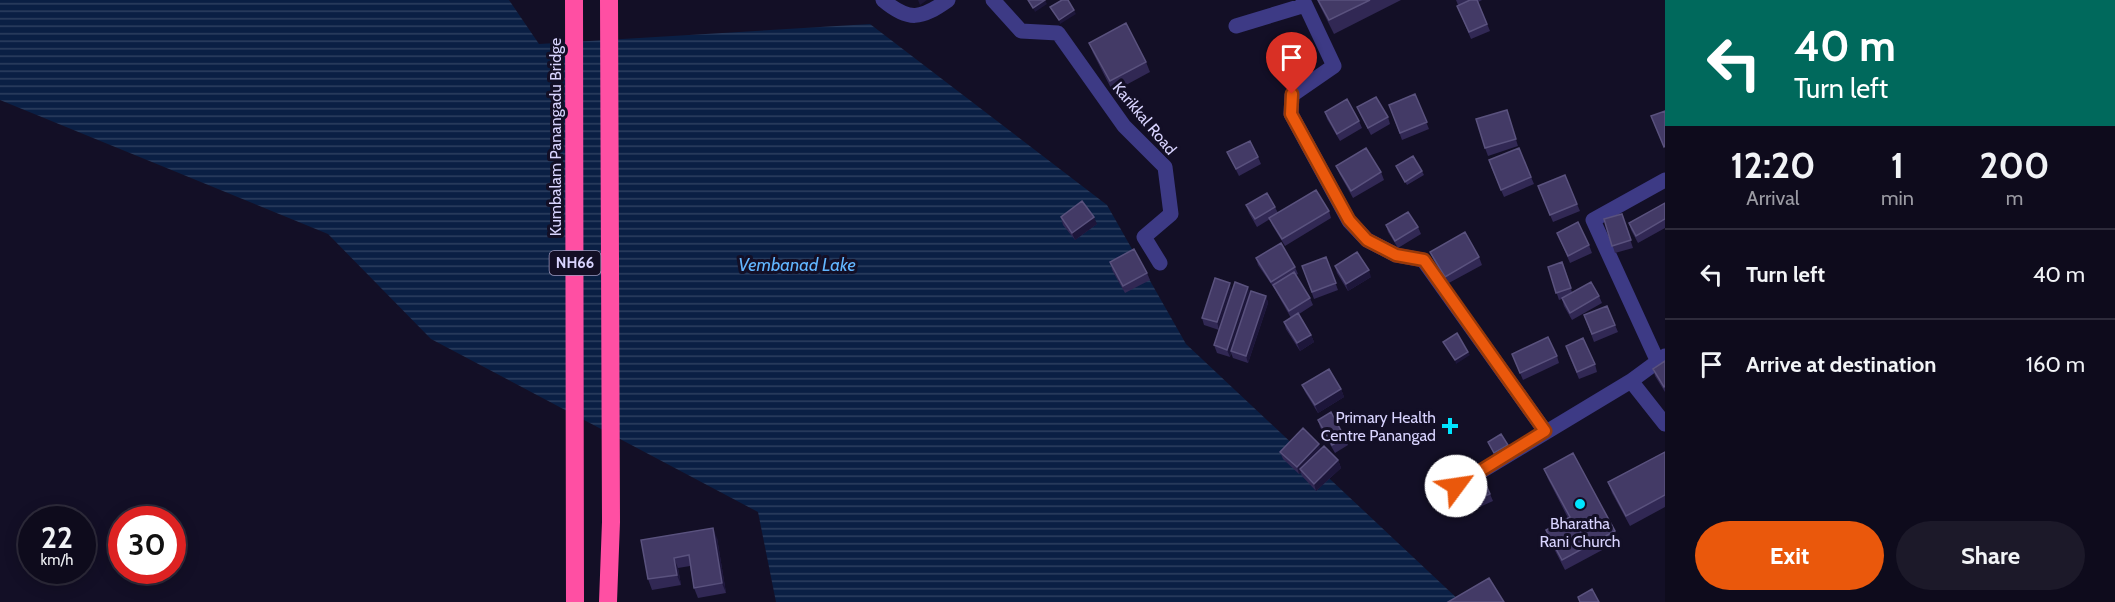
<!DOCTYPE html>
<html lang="en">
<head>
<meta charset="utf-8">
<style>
  :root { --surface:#0e0b1c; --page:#1c1929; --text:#f1f3f6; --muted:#9b9ba3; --line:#2e2b3b; --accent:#ea580c }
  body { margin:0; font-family:Cabin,sans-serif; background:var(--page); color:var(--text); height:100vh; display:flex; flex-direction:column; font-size:22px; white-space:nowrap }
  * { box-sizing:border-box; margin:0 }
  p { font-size:20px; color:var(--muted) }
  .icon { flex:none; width:33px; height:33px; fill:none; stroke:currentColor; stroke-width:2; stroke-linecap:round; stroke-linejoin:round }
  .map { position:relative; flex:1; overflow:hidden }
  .details { display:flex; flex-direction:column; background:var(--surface); width:450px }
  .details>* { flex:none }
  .banner { background:#00695c; color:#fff; overflow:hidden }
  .speed { position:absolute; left:18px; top:506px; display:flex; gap:12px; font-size:30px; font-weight:700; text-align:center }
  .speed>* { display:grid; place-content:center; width:78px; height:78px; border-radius:50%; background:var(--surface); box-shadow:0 3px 15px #0003,0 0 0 2px var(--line); line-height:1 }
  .speed small { font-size:15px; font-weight:400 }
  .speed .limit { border:9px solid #d22; background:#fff; color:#111 }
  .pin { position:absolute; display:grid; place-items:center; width:51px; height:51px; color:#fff; margin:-62px -26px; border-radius:50% 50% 50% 0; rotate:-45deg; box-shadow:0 0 6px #0007 }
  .pin .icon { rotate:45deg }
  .me { position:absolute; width:66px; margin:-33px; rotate:59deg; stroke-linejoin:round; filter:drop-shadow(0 0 4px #0008) }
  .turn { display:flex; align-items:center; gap:21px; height:126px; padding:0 30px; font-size:27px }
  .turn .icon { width:78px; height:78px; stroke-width:2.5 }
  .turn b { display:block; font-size:42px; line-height:51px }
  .eta { display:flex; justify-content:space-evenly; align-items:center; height:102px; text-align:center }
  .eta b { font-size:36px; font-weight:700; line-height:42px }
  .primary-button { display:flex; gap:12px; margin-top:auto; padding:12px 30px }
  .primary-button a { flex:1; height:69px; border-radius:36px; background:var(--accent); color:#fff; font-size:24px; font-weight:700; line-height:69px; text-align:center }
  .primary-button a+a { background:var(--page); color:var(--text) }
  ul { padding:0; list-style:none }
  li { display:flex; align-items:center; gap:18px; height:90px; padding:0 30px; border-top:2px solid var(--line) }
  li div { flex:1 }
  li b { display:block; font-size:22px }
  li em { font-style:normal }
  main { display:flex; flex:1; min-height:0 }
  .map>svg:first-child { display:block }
</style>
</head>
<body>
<main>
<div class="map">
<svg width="1665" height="602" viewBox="0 0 1665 602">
  <defs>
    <pattern id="water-rules" width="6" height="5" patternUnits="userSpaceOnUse" patternTransform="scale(1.5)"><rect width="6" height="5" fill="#0a1f44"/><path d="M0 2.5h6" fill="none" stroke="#2d3f60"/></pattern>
  </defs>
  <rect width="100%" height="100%" fill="#130f26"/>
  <path fill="url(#water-rules)" d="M0,0H509L539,44L870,24L1107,205L1186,344L1461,602H776L758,512L431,339L328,234L0,100Z"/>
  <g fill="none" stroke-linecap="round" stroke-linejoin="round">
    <path stroke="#3d3a85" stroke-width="15" d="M883,0C909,22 921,19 948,0
      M993,0L1021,31L1058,33L1124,126L1165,167L1171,214L1144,237L1160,263
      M1303,0L1334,66L1292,95L1291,114L1349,221L1367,240L1396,255L1423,260L1545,431
      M1236,26L1305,5
      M1657,360L1593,220L1665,180
      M1631,381L1665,424
      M1442,495L1631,381L1665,356"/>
    <path stroke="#ff4fa3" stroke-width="18" d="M574,0L575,602
      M608,602L611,522L609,0"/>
  </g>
  <path fill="#312854" d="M1317,0H1401L1334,34Z
    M1456,0H1482L1478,2L1490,31L1471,39L1460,13L1457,6L1458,5Z
    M1089,43L1146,62L1150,72L1113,92L1093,53Z
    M1415,94L1429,129L1402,140L1389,105Z
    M1357,107L1388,117L1390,124L1371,135L1360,114Z
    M1507,110L1518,146L1488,156L1485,148Z
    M1325,112L1359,121L1362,128L1340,141L1327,119Z
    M1519,148L1534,184L1504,197L1491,167Z
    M1227,152L1258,157L1261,164L1239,176Z
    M1336,166L1381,172L1384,180L1353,198L1339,173Z
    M1396,166L1422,171L1424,175L1407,185Z
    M1538,186L1577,204L1580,211L1553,222Z
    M1665,203V228L1638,243L1631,230L1629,223Z
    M1246,205L1275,207L1278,213L1329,211L1331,218L1285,246L1272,225L1270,219L1257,227L1249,213Z
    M1622,214L1633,248L1615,253L1604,219Z
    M1061,217L1097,224L1075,240L1063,225Z
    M1386,225L1418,227L1421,234L1398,248L1388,232Z
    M1557,233L1589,245L1592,253L1570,263Z
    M1430,252L1479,257L1482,265L1447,284L1433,259Z
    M1326,257L1338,290L1314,299L1302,266Z
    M1256,258L1295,267L1298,274L1296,275L1310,298L1313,305L1299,314L1311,335L1314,342L1300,351L1286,329L1284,322L1291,318L1274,288L1258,265Z
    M1110,262L1147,273L1150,280L1125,293L1112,270Z
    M1562,262L1572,292L1599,296L1602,303L1572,320L1564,306L1562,299L1559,300L1548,267Z
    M1335,266L1371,277L1348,291L1337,273Z
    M1215,278L1219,330L1204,325L1202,318Z
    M1251,293L1266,296L1268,303L1248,363L1233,358L1231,353L1230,357L1217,353L1214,345Z
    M1607,306L1618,332L1594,342L1584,315Z
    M1568,353L1595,364L1597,372L1579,379Z
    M1512,354L1557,356L1559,363L1523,380Z
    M1665,361V392L1655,376L1653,369Z
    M1302,385L1341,389L1344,397L1318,413L1305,392Z
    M1318,420L1345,438L1348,445L1335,453L1320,427Z
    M1321,449L1338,460L1341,468L1316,491L1302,476L1301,473L1299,474L1283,459L1280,452Z
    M1665,452V507L1630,526L1612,493L1608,482Z
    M1544,469L1615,531L1619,541L1565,570L1550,541L1546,530L1568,518L1548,479Z
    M1454,489L1490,494L1493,501L1464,514Z
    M717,538L726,593L698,598L694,588L690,566L678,568L681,585L652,590L648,579L641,540Z"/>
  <path fill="#1d163a" d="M918,0H927L920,5Z
    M1045,0L1047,4L1035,12L1033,8Z
    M1074,10L1076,14L1060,24L1059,20Z
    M1094,217L1097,224L1075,240L1072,233Z
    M1369,270L1371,277L1348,291L1346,284Z
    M1230,283L1232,291L1219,330L1217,322Z
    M1248,287L1251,294L1231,351V353L1230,357L1227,350Z
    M1266,296L1268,303L1248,363L1246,356Z
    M1311,335L1314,342L1300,351L1297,343Z
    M1468,352L1470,355L1456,364L1455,360Z
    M1341,389L1344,397L1318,413L1315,405Z
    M1319,444L1322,451L1300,469L1301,473L1299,474L1297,467Z
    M1508,445L1509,448L1496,457L1494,453Z
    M1338,460L1341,468L1316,491L1314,484Z
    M713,528L717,538L726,593L722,583Z
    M674,558L678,568L681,585L677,575Z"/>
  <path fill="#433a66" stroke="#5a527e" stroke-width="1.5" d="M1028,0H1045L1033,8Z
    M1062,0H1068L1074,10L1059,20L1050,7Z
    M1318,0H1370L1329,20Z
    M1470,0H1477L1487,24L1469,32L1457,6Z
    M1126,23L1146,62L1110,81L1089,43Z
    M1415,94L1427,122L1400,133L1389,105Z
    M1376,97L1388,117L1368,128L1357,107Z
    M1347,99L1359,121L1337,134L1325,112Z
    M1507,110L1516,139L1485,148L1476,119Z
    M1665,111V146L1664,147L1651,116Z
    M1250,141L1258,157L1236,169L1227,152Z
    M1366,148L1381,172L1351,191L1336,166Z
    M1519,148L1531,177L1501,190L1489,160Z
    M1413,156L1422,171L1405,182L1396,166Z
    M1565,175L1577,204L1550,215L1538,186Z
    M1316,190L1329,211L1282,239L1269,218Z
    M1267,193L1275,207L1255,219L1246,205Z
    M1082,201L1094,217L1072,233L1061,217Z
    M1665,203V219L1636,236L1629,223Z
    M1408,212L1418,227L1395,241L1386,225Z
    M1622,214L1631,240L1612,246L1604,219Z
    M1578,222L1589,245L1568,256L1557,233Z
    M1465,232L1479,257L1445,277L1430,252Z
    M1281,243L1295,267L1271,282L1256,258Z
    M1134,249L1147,273L1123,286L1110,262Z
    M1357,252L1369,270L1346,284L1335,266Z
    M1326,257L1336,283L1312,292L1302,266Z
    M1562,262L1571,288L1556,293L1548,267Z
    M1294,272L1310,298L1289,311L1273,285Z
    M1215,278L1230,283L1217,322L1202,318Z
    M1235,282L1248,287L1227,350L1214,345Z
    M1591,282L1599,296L1570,313L1562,298Z
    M1251,291L1266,296L1246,356L1231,351Z
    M1607,306L1615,325L1592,334L1584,315Z
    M1298,313L1311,335L1297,343L1284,322Z
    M1457,333L1468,352L1455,360L1443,342Z
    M1548,337L1557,356L1520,373L1512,354Z
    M1583,338L1595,364L1577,372L1566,346Z
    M1665,361V386L1664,387L1653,369Z
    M1329,369L1341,389L1315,405L1302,385Z
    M1331,412L1345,438L1332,445L1318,420Z
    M1303,428L1319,444L1297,467L1280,452Z
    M1501,434L1508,445L1494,453L1488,442Z
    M1324,446L1338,460L1314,484L1300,469Z
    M1665,452V495L1626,516L1608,482Z
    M1573,453L1615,531L1562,560L1546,530L1570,517L1544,469Z
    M1482,476L1490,494L1462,507L1454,489Z
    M713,528L722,583L694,588L689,555L674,558L677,575L648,579L641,540Z
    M1489,578L1504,602H1448Z
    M1592,589L1599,602H1580L1578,597Z"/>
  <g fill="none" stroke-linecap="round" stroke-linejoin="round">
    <defs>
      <path id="route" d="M1292,94L1291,114L1349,220L1367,240L1396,255L1424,260L1545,431L1456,486"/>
    </defs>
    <use href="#route" stroke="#983908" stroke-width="15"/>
    <use href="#route" stroke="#ea580c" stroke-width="10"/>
  </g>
  <g fill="#00e5ff" stroke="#130f26" stroke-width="2">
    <path d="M1447 417h6v6h6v6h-6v6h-6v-6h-6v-6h6z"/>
    <circle cx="1580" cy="504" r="6"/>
  </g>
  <g text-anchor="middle" stroke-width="6" stroke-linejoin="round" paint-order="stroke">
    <rect fill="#130f26" stroke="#9e99be" stroke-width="1.5" x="549.5" y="251" width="51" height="24" rx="4.5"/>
    <g font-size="15" font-weight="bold" fill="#d9d4ff">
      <text x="575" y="268">NH66</text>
    </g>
    <g font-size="16" fill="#d9d4ff" stroke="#130f26">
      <text transform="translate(1145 118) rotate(50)" y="6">Karikkal Road</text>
      <text transform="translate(555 137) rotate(-90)" y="6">Kumbalam Panangadu Bridge</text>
    </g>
    <g font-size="16" fill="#d9d4ff" stroke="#130f26" text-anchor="end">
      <text x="1436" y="423">Primary Health<tspan x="1436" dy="18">Centre Panangad</tspan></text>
      <text x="1580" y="529" text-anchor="middle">Bharatha<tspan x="1580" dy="18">Rani Church</tspan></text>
    </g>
    <g font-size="18" font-style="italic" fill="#62b6ff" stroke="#130f26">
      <text x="797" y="271">Vembanad Lake</text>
    </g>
  </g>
</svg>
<div class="speed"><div>22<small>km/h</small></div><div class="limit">30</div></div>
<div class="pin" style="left:1292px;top:94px;background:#d93025"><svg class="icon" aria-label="arrive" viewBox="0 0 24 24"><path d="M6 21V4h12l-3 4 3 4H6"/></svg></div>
<svg class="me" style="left:1456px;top:486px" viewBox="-20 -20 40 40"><circle r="19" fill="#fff"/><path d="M0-13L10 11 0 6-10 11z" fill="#ea580c"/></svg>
</div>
<section class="details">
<div class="banner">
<div class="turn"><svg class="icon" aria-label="left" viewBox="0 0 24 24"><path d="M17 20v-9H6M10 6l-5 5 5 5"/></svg><div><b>40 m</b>Turn left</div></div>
</div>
<div class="eta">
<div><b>12:20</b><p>Arrival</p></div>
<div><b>1</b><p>min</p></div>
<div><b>200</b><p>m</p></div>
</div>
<ul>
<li><svg class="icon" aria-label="left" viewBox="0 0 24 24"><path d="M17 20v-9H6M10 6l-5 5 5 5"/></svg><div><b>Turn left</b></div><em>40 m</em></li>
<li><svg class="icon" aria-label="arrive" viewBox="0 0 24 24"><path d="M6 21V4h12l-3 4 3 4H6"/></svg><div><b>Arrive at destination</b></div><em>160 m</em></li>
</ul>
<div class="primary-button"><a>Exit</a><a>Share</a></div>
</section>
</main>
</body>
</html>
